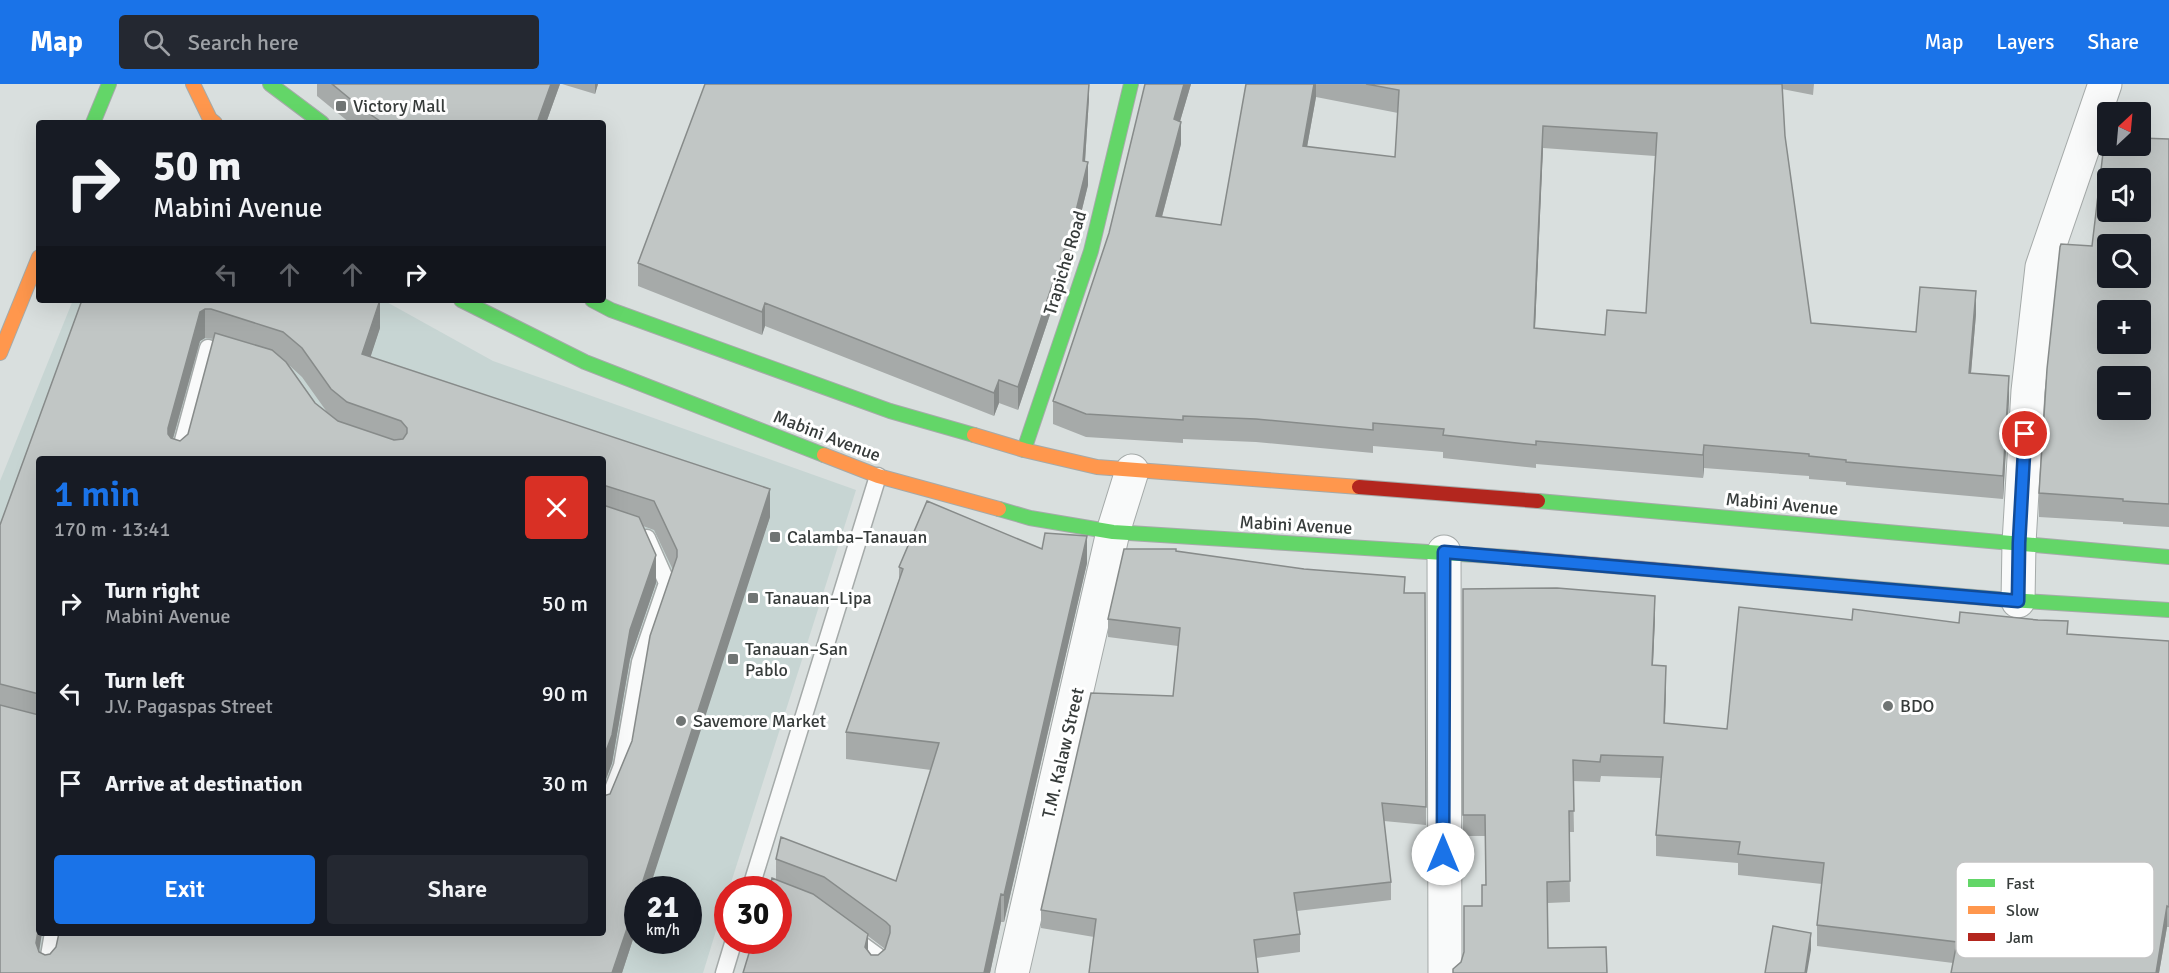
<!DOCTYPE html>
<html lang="en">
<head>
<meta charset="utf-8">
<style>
  :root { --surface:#171b24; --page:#242831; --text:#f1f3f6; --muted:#9ea1a6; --accent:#1a73e8 }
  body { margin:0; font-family:Signika,sans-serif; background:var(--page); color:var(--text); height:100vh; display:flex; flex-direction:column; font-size:22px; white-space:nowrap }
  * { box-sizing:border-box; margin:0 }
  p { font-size:20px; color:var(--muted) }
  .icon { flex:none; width:33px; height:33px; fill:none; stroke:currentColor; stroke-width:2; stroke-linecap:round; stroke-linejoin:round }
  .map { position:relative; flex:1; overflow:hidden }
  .side { position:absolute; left:36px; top:372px; width:570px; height:480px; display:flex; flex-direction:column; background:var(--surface); border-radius:6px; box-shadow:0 6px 24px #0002 }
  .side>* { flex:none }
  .hud { position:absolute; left:36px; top:36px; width:570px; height:183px; border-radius:6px; box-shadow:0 6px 24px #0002; background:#171b24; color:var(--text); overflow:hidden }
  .needle { width:39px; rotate:26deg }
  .controls { position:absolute; left:2097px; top:18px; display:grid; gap:12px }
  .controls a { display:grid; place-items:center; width:54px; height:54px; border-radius:6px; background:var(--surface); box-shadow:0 6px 24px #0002; font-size:30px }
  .speed { position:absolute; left:624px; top:792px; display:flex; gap:12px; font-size:30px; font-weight:700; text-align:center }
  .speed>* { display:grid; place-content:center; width:78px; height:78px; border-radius:50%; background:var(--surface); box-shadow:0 6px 24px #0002; line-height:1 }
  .speed small { font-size:15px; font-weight:400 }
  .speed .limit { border:9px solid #d22; background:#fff; color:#111 }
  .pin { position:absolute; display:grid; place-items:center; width:51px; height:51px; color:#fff; margin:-26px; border:3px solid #fff; border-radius:50%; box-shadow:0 2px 6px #0007 }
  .me { position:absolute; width:66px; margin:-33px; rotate:0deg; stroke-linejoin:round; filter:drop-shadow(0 0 4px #0008) }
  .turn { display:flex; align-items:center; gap:21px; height:126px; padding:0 18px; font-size:27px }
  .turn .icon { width:78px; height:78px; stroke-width:2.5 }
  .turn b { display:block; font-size:42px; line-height:51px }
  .lanes { display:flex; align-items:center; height:57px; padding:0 18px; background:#0003; justify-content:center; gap:30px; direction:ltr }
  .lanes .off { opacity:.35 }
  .round { display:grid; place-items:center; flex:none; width:63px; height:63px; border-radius:6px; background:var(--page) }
  .headline { display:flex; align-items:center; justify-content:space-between; height:102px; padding:0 18px }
  h1 { font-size:36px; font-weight:600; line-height:45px; color:var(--accent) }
  .button { display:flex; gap:12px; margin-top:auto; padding:12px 18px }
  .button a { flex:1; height:69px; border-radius:6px; background:var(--accent); color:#fff; font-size:24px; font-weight:600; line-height:69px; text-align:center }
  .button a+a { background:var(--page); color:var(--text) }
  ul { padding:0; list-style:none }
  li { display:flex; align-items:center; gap:18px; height:90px; padding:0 18px }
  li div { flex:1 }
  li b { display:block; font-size:22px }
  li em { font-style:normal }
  header { display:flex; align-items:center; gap:36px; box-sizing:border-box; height:84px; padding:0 30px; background:var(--accent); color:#fff }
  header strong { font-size:28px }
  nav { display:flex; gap:33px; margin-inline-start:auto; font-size:21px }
  .search { width:420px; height:54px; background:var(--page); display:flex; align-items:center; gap:15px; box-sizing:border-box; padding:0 21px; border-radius:6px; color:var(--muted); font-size:22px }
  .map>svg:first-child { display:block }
</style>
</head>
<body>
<header>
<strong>Map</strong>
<div class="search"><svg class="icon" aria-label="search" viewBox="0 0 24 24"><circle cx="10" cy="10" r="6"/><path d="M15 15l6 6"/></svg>Search here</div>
<nav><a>Map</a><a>Layers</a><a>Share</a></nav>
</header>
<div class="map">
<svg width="2169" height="889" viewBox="0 0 2169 889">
  <rect width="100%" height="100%" fill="#d9dfde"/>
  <path fill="#c7d5d3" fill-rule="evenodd" d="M73,216H383L493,277L856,406L729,805L728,806L727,811L703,889H0V397ZM39,375H603V849H39ZM638,806H688V856H638Z"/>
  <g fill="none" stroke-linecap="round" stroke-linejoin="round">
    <defs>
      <path id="lane" d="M178,375L208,264L232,272
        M603,731L622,682L640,578L667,499L647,454
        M750,806L878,392
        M850,852L880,874L875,889
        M46,889L53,849
        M724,889L734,856"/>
      <path id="street" d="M1444,468L1445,889
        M2018,517L2019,459L2028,307L2042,183L2105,0
        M1012,889L1113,448L1132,387"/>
      <path id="fast" d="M270,0L322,39
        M93,39L109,0
        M461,216L585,278L824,371
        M592,216L611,226L890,327L974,351
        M1024,366L1091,167L1131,0
        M1538,417L2169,473
        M999,425L1030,434L1113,448L1507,473
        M1715,491L2009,516L2169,526"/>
      <path id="slow" d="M193,0L210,35L215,39
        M0,269L39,173
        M974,351L1024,366L1097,383L1359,403
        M824,371L878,392L999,425"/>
      <path id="jam" d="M1359,403L1538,417
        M1507,473L1715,491"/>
    </defs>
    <use href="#lane" stroke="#a5aaa9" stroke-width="19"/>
    <use href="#street" stroke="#a5aaa9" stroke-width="35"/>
    <use href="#fast" stroke="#a5aaa9" stroke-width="16"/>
    <use href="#slow" stroke="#a5aaa9" stroke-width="16"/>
    <use href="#jam" stroke="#a5aaa9" stroke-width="16"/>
    <use href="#lane" stroke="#f9fafa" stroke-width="16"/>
    <use href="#street" stroke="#f9fafa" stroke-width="33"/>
    <use href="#fast" stroke="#63d668" stroke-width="14"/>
    <use href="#slow" stroke="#ff974d" stroke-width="14"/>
    <use href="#jam" stroke="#b3261e" stroke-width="14"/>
  </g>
  <path fill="#a6aaa9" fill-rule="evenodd" d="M317,0H560L546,39H350L317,12Z
    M562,0H598L595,10Z
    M1089,0V14L1085,77L1088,101L1073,162L1018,326L999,319L994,332L765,242L762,251L638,202V179Z
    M1145,0H1191L1180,37L1181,60L1162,133L1221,141L1246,0H1814L1813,11L1782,5L1785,52L1811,239L1916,248L1976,230L1971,289L2009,315L2003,415L1846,401V398L1809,395V392L1704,384L1703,394L1536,380V384L1443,374V368L1373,362V369L1256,358L1183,355V359L1086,353L1053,340V317L1109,149ZM1316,13L1398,29L1395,73L1307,63ZM1543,64L1655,72L1646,229L1605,251L1535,244Z
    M2169,55V443L2123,440V438L2039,433V409L2092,162Z
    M82,216H380V244L370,273L770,433L638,806V840L622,889H0V441ZM205,254L214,255L188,350L180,357L173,355L200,257ZM289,281L302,293L327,328L315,319ZM39,375H603V703L612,679L630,575L656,499L643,442L654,446L673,486L632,657L610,710L50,870L45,871L39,868Z
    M1042,465L1087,479L1004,838H1001L990,889H743L776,795V775L896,797L931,686L846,675V648L899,497V483ZM868,852L885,865L878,871H871L868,866Z
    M1176,467L1405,509L1426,723V741L1384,737L1391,798V816L1297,827L1300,850V868L1256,874L1094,853L1041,844V826L1173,612L1178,562L1108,553V535Z
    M1463,505L1655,533L1653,581L1666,603L1665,639L1727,645L1852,536L1959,539L2068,550L2169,557V843H2167L2159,889H1951L1953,879L1817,862V841L1822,800L1738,791V779L1656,772V751L1661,694L1601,692L1600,698L1573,697L1574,748H1569L1570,818L1548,819L1461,878L1482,822V801H1486L1485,752H1463Z"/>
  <path fill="#878b8a" d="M551,0H560L546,39H537Z
    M595,0H598L595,10Z
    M1089,0V14L1084,93L1088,78V101L1073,162L1018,326V303L1083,77Z
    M1184,0H1191L1174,58V35Z
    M1314,0H1316V13L1303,85V62Z
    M1181,38V60L1156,155V132Z
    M1543,42V64L1534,267V244Z
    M1976,207V230L1969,312V289Z
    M380,216V244L362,299V270Z
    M765,219V242L762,251V228Z
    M205,225V254L200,257L168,372V344L200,228Z
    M2009,292V315L2003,415V392Z
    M999,296V319L994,332V309Z
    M1704,361V384L1703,394V371Z
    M770,405V433L649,806H640Z
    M1087,452V479L1004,838V811Z
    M656,471V499L630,575L612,679L603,703V675L630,546Z
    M1655,512V533L1652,602V581Z
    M1666,582V603L1664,660V639Z
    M1001,810V838L990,889H984Z
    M638,812V840L622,889H612Z
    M2167,822V843L2159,889H2156Z
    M39,840V849H42L36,888V859Z
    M1811,849V866L1807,889H1805Z
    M868,850V878L865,863Z"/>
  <path fill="#c1c6c5" stroke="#878b8a" stroke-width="1.5" fill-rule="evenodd" d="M332,0H551L537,39H383L361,24Z
    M705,0H1089L1083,77L1088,78L1073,139L1018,303L999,296L994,309L765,219L762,228L638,179Z
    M1145,0H1184L1174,35L1181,38L1156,132L1221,141L1246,0H1314L1303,62L1395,73L1399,6L1366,0H1782L1785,52L1811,239L1916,248L1920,203L1976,207L1969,289L2009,292L2003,392L1846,378V376L1809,372V370L1704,361L1703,371L1536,357V361L1443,351L1444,345L1373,339V346L1256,335L1183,332V336L1086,330L1053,317L1109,149ZM1543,42L1657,49L1646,229L1607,226L1605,251L1534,244Z
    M2105,52H2108V62H2140V54L2169,55V420L2123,417V415L2039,409L2047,285L2060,163L2061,160L2092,162ZM2108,94H2140V128H2108ZM2108,160H2140V194H2108ZM2108,226H2140V260H2108ZM2108,292H2140V326H2108Z
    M82,216H380L362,270L770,405L640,806H638V812L612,889H0V621L39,631V840L36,859L39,868L45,871L50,870L56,863L59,849H603V712L610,710L632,657L650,552L677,473V466L654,417L603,401V375H39V610L0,600V441ZM205,225H211L283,248L302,264L331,305L347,318L401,337L407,344V349L403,355L394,356L338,337L315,319L286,278L272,266L215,249L188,350L180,357L171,354L168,350V344L200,228Z
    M927,417L1042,465L1045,449L1087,452L1004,811L1001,810L984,889H743L753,856H778V806H769L772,794L813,810L868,850L865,863L871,871H878L885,865L890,849V842L886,838L824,793L776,775L781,753L896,797L939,659L846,648L903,485L899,483Z
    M603,421L639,433L656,471L630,546L612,651L603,675Z
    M1124,465H1176V467L1304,485L1405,493L1404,509H1425L1426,723L1382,719L1391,798L1294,809L1300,850L1254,856L1258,889H1089L1096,835L1041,826L1091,609L1173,612L1180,544L1108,535Z
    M1557,504L1655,512L1652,581L1666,582L1664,639L1727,645L1739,523L1852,536L1853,525L1959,539L1960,528L2038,536L2068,537L2067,550L2169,557V823L2167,822L2156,889H1951L1957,858L1817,841L1824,779L1738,770L1740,758L1656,751L1663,673L1601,671L1600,678L1573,676L1574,727H1569L1570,797L1547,798L1548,864L1606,863L1607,889H1453V885L1461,878L1464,868V822H1482V801H1486L1485,731H1463V505Z
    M1773,842L1811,849L1805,889H1765Z"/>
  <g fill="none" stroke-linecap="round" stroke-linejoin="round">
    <defs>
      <path id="route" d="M1443,770L1444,468L2018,517L2019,459L2025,350"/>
    </defs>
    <use href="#route" stroke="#114b97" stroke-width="15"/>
    <use href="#route" stroke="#1a73e8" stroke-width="10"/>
  </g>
  <g fill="#707574" stroke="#fff" stroke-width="2">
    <rect x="335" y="16" width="12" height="12" rx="3"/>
    <rect x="769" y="447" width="12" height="12" rx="3"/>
    <rect x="747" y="508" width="12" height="12" rx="3"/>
    <rect x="727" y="569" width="12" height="12" rx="3"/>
    <circle cx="1888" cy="622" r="6"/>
    <circle cx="681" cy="637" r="6"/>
  </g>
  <g text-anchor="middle" stroke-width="6" stroke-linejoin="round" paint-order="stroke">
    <g font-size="18" fill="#373c3b" stroke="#fff" text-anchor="start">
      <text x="353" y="28">Victory Mall</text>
      <text x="787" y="459">Calamba–Tanauan</text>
      <text x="765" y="520">Tanauan–Lipa</text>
      <text x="745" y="571">Tanauan–San<tspan x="745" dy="21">Pablo</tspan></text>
      <text x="1900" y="628">BDO</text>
      <text x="693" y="643">Savemore Market</text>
    </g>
    <g font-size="18" fill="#373c3b" stroke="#fff">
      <text transform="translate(1065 179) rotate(-73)" y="6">Trapiche Road</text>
      <text transform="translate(827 352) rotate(21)" y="6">Mabini Avenue</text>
      <text transform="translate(1782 420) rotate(5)" y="6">Mabini Avenue</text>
      <text transform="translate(1296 441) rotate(3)" y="6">Mabini Avenue</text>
      <text transform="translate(1063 669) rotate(-77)" y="6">T.M. Kalaw Street</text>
    </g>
  </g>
  <rect x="1956" y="778" width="198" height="96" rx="9" fill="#fff" stroke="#c3c4c4" stroke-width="1.5"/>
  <rect x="1968" y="795" width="27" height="8" fill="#63d668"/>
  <rect x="1968" y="822" width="27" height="8" fill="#ff974d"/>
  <rect x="1968" y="849" width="27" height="8" fill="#b3261e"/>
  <g font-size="16" fill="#373c3b">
    <text x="2006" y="805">Fast</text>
    <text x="2006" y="832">Slow</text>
    <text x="2006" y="859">Jam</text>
  </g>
</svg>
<div class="controls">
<a><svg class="needle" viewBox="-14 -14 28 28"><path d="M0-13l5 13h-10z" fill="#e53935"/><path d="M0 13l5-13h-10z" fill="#9ea1a6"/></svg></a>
<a><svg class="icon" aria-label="sound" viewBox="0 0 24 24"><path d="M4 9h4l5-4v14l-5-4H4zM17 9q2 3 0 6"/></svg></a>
<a><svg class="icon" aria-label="search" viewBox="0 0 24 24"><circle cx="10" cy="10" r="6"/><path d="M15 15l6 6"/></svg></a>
<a>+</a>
<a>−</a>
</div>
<div class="speed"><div>21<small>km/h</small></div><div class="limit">30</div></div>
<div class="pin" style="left:2025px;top:350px;background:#d93025"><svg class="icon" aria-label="arrive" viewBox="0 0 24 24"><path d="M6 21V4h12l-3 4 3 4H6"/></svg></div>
<svg class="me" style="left:1443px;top:770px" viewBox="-20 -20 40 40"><circle r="19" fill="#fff"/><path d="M0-13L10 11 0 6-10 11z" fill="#1a73e8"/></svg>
<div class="hud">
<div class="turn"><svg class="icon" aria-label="right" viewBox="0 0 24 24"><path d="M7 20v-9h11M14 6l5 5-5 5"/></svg><div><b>50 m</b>Mabini Avenue</div></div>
<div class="lanes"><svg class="icon off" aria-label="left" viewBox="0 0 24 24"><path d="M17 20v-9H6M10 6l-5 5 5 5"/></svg><svg class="icon off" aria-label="ahead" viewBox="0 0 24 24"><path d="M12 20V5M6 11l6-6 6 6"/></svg><svg class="icon off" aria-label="ahead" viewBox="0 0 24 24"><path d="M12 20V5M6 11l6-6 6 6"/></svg><svg class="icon" aria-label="right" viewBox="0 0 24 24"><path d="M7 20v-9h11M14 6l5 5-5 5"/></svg></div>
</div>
<section class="side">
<div class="headline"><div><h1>1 min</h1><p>170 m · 13:41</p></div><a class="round" style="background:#d93025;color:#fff"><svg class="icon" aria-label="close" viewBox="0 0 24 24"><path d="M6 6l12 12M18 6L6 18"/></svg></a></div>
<ul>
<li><svg class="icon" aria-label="right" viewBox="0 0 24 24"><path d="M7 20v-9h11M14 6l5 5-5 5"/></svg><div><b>Turn right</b><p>Mabini Avenue</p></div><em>50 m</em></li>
<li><svg class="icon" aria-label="left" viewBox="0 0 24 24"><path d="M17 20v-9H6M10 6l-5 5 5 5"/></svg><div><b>Turn left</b><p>J.V. Pagaspas Street</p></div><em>90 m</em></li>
<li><svg class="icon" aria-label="arrive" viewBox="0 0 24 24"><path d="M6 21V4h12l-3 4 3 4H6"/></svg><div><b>Arrive at destination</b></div><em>30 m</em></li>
</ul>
<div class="button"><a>Exit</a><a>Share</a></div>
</section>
</div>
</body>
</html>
